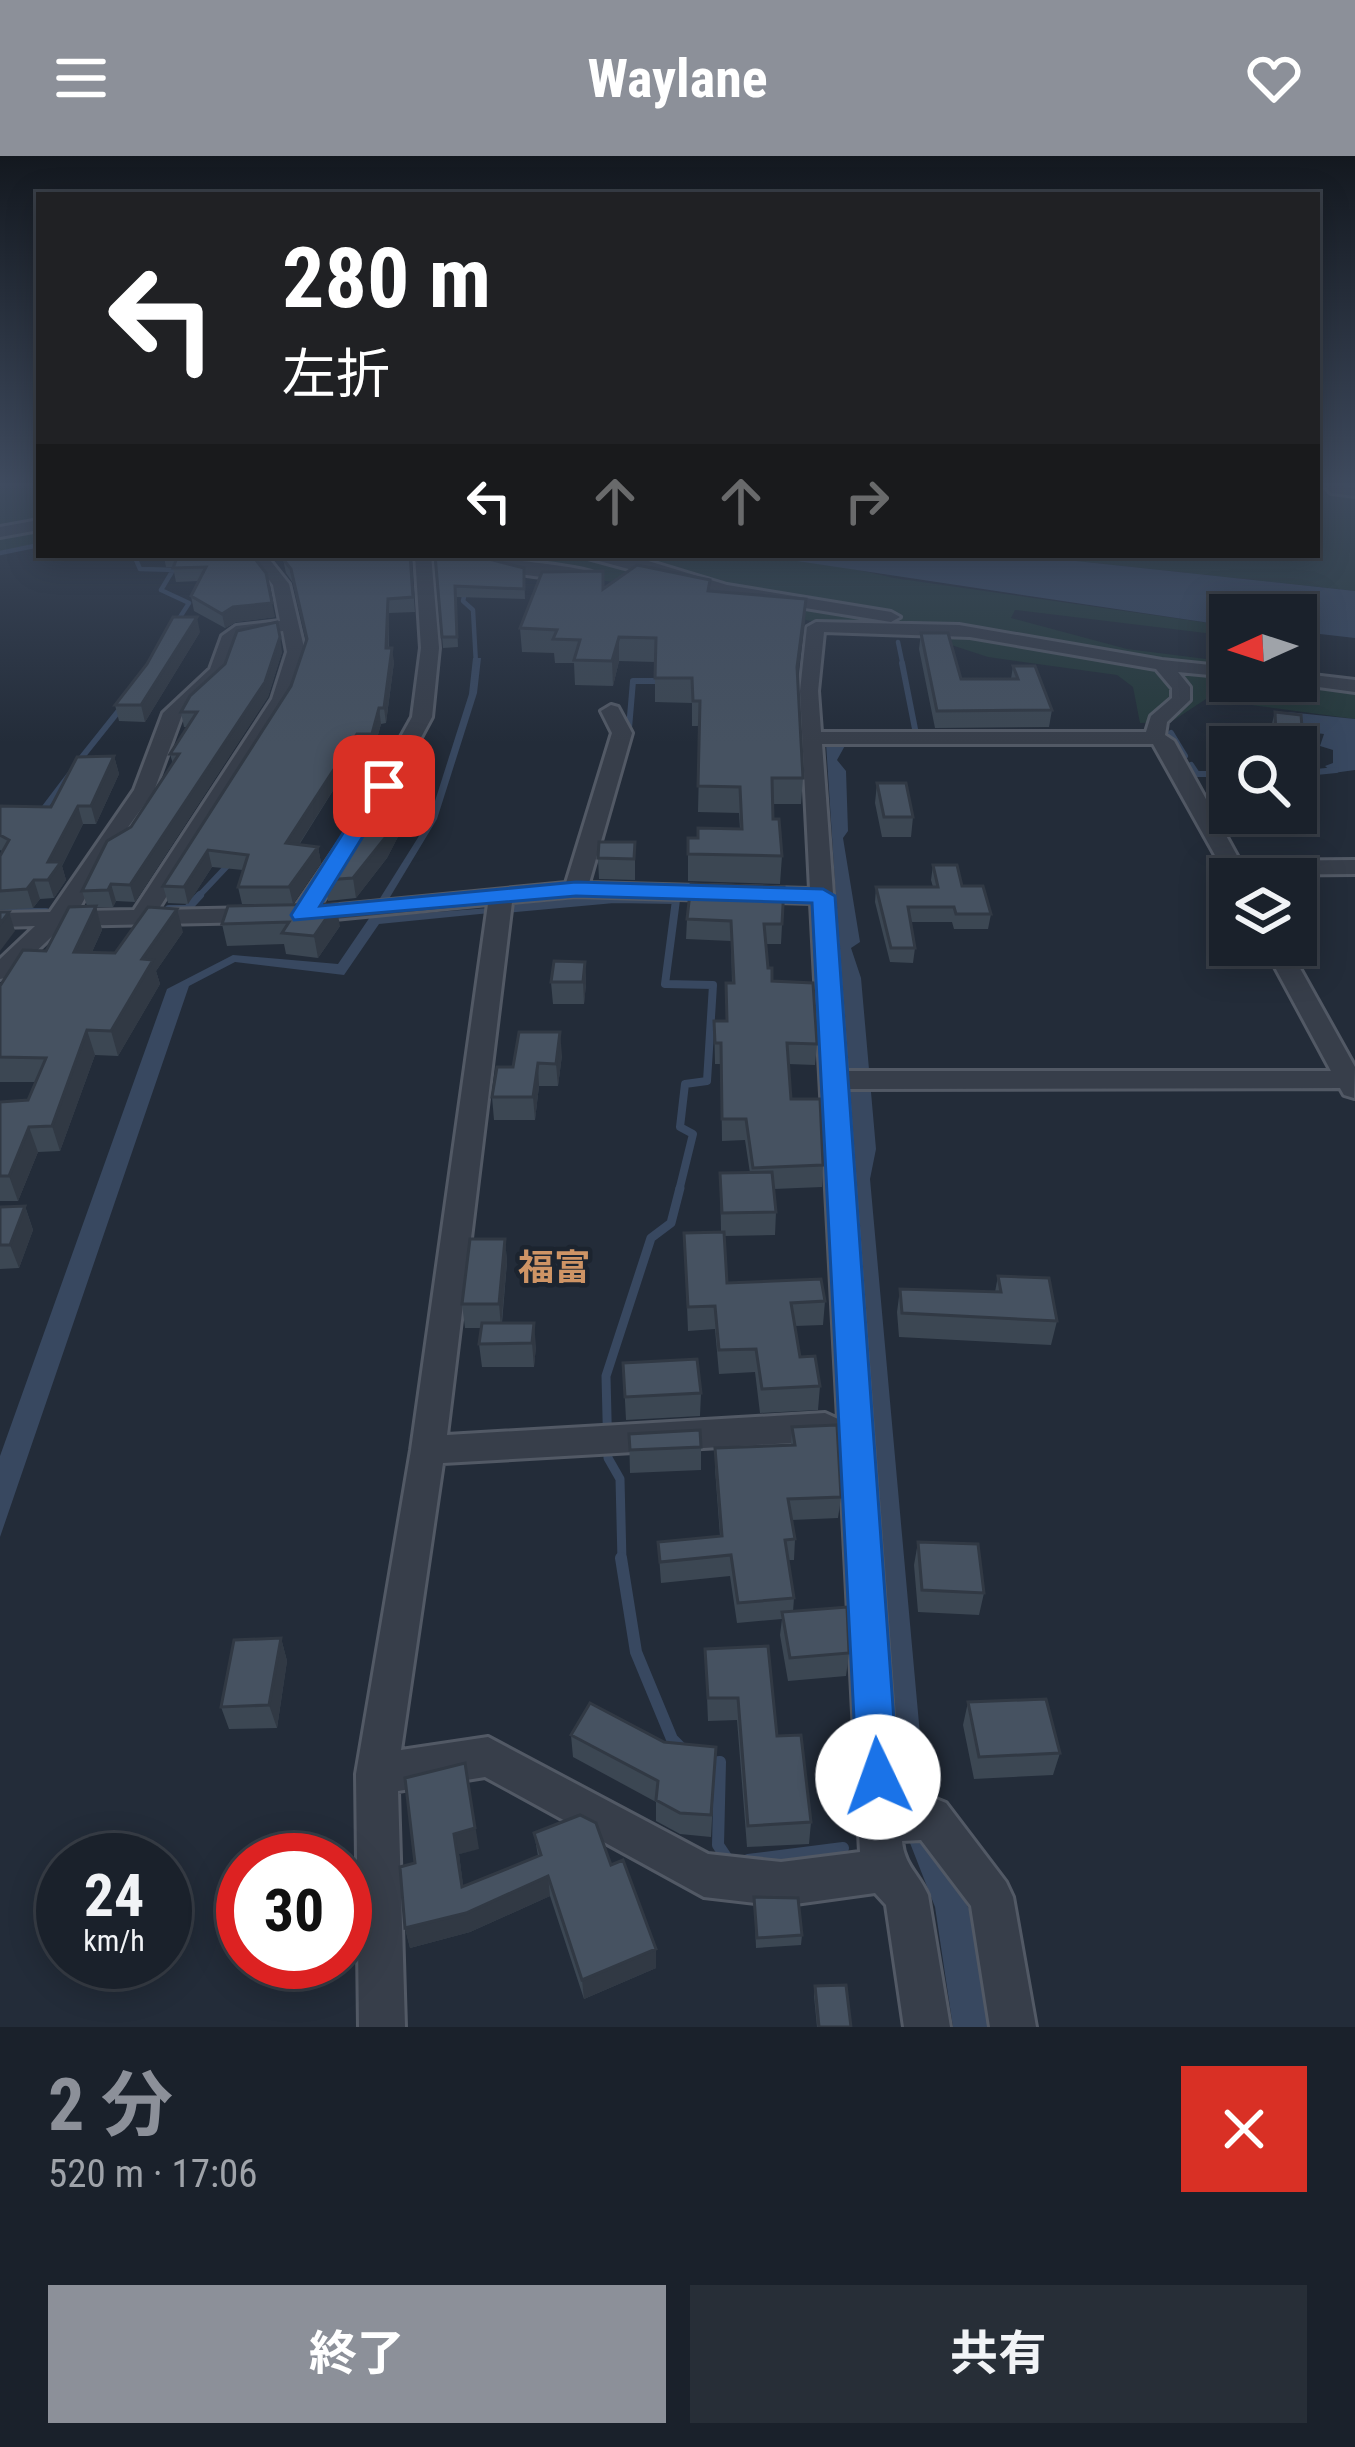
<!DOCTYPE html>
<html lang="ja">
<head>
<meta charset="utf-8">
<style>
  :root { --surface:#1a212b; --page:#272e37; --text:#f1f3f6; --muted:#9fa3a9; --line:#383e47; --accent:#8c9099 }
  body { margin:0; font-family:"Roboto Condensed","Noto Sans JP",sans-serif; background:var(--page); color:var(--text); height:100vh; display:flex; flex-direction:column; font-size:45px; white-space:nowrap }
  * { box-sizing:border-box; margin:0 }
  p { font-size:39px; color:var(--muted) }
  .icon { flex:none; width:66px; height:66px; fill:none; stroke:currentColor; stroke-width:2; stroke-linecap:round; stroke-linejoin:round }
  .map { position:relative; height:1871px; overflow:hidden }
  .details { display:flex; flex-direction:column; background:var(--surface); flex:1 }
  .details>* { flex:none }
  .banner { position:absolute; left:36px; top:36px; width:1284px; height:366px; border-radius:0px; box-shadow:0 6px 30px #0003,0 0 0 3px var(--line); background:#202124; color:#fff; overflow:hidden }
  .needle { width:78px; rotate:267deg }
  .fabs { position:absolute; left:1209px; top:438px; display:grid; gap:24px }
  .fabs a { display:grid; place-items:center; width:108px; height:108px; border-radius:0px; background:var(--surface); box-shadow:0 6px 30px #0003,0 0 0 3px var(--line); font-size:60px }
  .speed { position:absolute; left:36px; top:1677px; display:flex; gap:24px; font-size:60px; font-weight:700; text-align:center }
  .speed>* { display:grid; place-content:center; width:156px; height:156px; border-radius:50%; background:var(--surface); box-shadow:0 6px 30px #0003,0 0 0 3px var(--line); line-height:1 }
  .speed small { font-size:30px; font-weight:400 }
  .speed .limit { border:18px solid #d22; background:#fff; color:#111 }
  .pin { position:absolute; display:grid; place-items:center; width:102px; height:102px; color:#fff; margin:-51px; border-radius:24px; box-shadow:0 6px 18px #0006 }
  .me { position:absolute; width:132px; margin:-66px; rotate:357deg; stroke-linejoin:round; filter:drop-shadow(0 0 9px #0008) }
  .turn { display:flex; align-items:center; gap:42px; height:252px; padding:0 48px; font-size:54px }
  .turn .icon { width:156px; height:156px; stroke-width:2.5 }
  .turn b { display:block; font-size:84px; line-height:102px }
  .lanes { display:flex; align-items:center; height:114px; padding:0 48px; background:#0003; justify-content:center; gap:60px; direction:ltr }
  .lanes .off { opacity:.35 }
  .round { display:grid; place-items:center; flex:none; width:126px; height:126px; border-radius:0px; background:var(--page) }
  .overview { display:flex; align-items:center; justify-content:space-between; height:204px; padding:0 48px }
  h1 { font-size:72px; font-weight:700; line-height:90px; color:var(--accent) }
  .primary-button { display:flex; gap:24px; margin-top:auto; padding:24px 48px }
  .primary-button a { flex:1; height:138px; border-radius:0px; background:var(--accent); color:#fff; font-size:48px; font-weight:700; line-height:138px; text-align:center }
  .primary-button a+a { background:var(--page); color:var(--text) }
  header { display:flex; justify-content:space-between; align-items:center; height:156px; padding:0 48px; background:var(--accent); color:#fff; font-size:54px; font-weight:700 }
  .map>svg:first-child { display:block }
</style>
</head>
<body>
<header><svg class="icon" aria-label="menu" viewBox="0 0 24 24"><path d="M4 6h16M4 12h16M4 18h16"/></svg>Waylane<svg class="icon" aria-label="heart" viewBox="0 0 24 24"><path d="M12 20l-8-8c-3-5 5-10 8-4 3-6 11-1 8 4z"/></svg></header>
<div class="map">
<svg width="1355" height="1871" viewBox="0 0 1355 1871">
  <rect width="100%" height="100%" fill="#232c39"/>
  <path fill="#263a3c" d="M0,326H39V389L0,397Z
    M1317,339L1355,342V435L1020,399H1317Z
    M474,399H792L894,422L1230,470V480L1015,454L1011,462L1127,493L1230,506V525H1296V514L1355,522V563L1206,543L1171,566L1140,567L1133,531L1117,519L988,501L893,470L811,465Z"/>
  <path fill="#384860" d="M757,399H1020L1355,435V482L1320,478L1298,485L1296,507V459H1230V470Z
    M473,502H481L477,537L437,663L387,746L377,747L429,664L469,538Z
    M1288,556L1355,563V614L1333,617L1325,610L1333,607V594L1320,590L1324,578L1290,574L1281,559Z
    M847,586L837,604L846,615L848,675L843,682L860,786L851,792L861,822L876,993L870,1023L922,1601L912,1628L926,1678L972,1758L989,1871H953L935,1751L894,1646L826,587Z
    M489,752L490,757L379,768L344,819L235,806L189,830L0,1381V1300L167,833L233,799L338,808L370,761Z"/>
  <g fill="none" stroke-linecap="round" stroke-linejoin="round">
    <path stroke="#384860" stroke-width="4.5" d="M0,397L39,389
      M134,399L140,413L177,414
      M173,414L161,434L189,447L175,469
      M466,432L463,445L473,454L476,508
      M898,486L903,510"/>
    <path stroke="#384860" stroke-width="6" d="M902,507L916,578
      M1171,577L1185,600
      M628,584L633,525H661
      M78,606L121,552
      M1191,609L1197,618H1230
      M1296,618L1336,614
      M39,659L70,618
      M197,742L230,707"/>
    <path stroke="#384860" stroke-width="8" d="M169,753H187L200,739
      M506,753L614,743L676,744L665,828L713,829L707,925L685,928L680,971L693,978L679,1035
      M0,756H46"/>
    <path stroke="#384860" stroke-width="9" d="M622,1405L620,1323L608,1302L606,1220L651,1082L671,1067L680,1032"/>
    <path stroke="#384860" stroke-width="12" d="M621,1402L636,1496L672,1583L682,1593
      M710,1607L720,1606L718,1689L728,1704
      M748,1704L843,1692"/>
    <defs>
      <path id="minor" d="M1321,326L1355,332V340L1331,337Z
        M39,364V374L0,381V371Z
        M250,399H266L289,428L305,496L290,543L158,754L260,752L272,759L260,766L63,770L9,821L0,823V803L35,770L0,771V757L50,756L134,634L163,557L210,513L222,480L236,470L280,465L273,429ZM283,475L287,496L272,543L134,754L78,755L108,699L154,635L182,559L225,519L236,486L247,479Z
        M415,399H431L439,492L432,561L376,665L319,751L566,727L612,577L601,555L611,549L618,551L632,577L589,727L810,733L800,535L807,471L816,466L959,469L1162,504L1230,511V521L1178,516L1190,531V544L1167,566L1165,579L1174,585L1240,705L1355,704V718L1248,719L1250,723L1230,726L1153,588H822L846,915H1331L1263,789H1287L1355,911L1354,942L1344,939L1340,932L847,933L899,1643L931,1641L946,1647L1006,1726L1013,1741L1036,1871H990L971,1750L921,1684L902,1685C904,1709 919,1718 928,1739L950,1871H904L886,1749L875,1737L781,1750L704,1741L485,1621L398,1635L405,1871H359L356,1618L411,1294L488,748L304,766L290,759L354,665L412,561L421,492ZM824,476L970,481L1156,513L1172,532V542L1151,560L1146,576H821L818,535ZM576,740L811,747L838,1263L825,1257L447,1279L512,746ZM839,1278L860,1696L781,1706L708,1698L488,1581L401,1594L443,1307L825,1285Z
        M452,399C472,399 583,410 594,417C572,431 475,413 452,399Z
        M577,399L645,404L727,429L891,456L900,461L891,466L725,439Z
        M1296,517L1355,524V536L1289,527L1296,525Z"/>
    </defs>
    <use href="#minor" stroke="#525965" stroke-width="6"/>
    <use href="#minor" fill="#373e4a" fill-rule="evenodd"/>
  </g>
  <path fill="#3c4753" d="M158,399H252L275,461L236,466L225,472L194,455L191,440L199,425L176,426L173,411H166L164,401H158Z
    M411,399L415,456L389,457V492L394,506L386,567L381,568L374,593H359L299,689L318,691L321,707L293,748H242L238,731L243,714L212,711L188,748L168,747L163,730L291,530L306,484L293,427L286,417L283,403Z
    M435,399L524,412L525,443L456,441L458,491L443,492Z
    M710,424V436L806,443L797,522L803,622L801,648H773V663L782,700L780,728L688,725V682H698L740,673L739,657L698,656L700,570H692V547L655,546V506L619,505L613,530L575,529L574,507H555L554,497L522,496L520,472L603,432Z
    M200,476L145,566L119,565L115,549Z
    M921,477L961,523H1011L1013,510L1052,554L1049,571L935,572L919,493Z
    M282,496L268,541L135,746L116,745L113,751H96L102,774L92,796L115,797L183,776L156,815L160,828L118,900L95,899L60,995L38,996L18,1045H0V946L28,944L36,926H0V830L46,795L87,750L82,735L131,671L173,608L170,598L188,571H184L181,556Z
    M1275,556L1303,583L1297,603L1296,591H1271L1270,575Z
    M114,600L119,618L96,668H83L62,710L66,724L54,742L40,743L33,752L0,754V700L2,695L0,694V650L51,651Z
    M877,627L913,661L911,681H882L875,647Z
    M412,629L415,648L387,702L356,742L328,745L325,724Z
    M635,686V724L599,723L598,702Z
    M1260,702L1305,724L1299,745H1296V723H1254Z
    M933,709L962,730L991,758L988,773H954L952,766H910L915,792L913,807L890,806L875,746L876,731H933L931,724Z
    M784,731L781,788H765L768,812L772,825L817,888L815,909L788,908L791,943L823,1009L822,1031L774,1033L776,1056L775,1079L724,1080L727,1127L825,1145L823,1169L795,1170L800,1201L820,1230L818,1254L760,1257L755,1216L719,1218L715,1173L688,1175L684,1077L721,1076L720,1017H750L745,984L722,985L721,908H715L714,865H726V827H732L731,785L686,783L687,763Z
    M228,750L340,770L318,802L286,798L284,788L227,790L222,768Z
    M585,806L586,828L584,848H553L551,826Z
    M562,899L558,930H539L535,964H494L492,941L513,911Z
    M25,1050L33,1074L19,1112L0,1113V1051Z
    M505,1083L507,1106L502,1167L536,1190L534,1211H482L479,1188L481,1172H465L462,1148Z
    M998,1120L1057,1165L1051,1189L899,1181L897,1156L900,1133L995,1136Z
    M623,1207L701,1237L700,1260L626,1264Z
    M792,1271L841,1341L838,1362L792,1364L795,1383L794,1404H788L794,1442L793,1456L849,1497L846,1520L788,1525L780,1479L782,1463L737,1467L730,1420L661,1427L658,1386L720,1380L715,1313V1292L791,1289Z
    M629,1278L701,1291V1314L630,1317Z
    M918,1386L984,1437L979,1459L918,1456L914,1409Z
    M281,1482L287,1505L277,1572L229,1573L221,1551Z
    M705,1493L777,1580L811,1666L809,1688L747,1691L737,1564L708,1565Z
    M968,1546L1060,1597L1053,1619L974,1623L963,1569Z
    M571,1579L716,1591L711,1681L680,1678L656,1665V1646L573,1601Z
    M534,1677L611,1709L656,1793V1812L584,1843L550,1740L470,1776L410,1792L405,1772L400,1711L479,1693L459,1698L463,1730L538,1700Z
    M754,1741L802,1779L801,1789L756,1792Z
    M815,1830L851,1871H817L814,1840Z"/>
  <path fill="#313944" d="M388,443L389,457L388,507L386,492Z
    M806,443L805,467L796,535L797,511Z
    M272,447L275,461L236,466L225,472L222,458L233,451Z
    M197,461L200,476L145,566L141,549Z
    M280,481L282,496L268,541L135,746L130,729Z
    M619,481V505L613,530L612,505Z
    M392,492L394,506L386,567L384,552Z
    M379,552L381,568L374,593L372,578Z
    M357,578L359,593L289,704L286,687Z
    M114,600L119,618L96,668L91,650Z
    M412,629L415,648L387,702L356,742L353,722Z
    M78,650L83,668L62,710L66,724L54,742L48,724V706Z
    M318,691L321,707L293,748L289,731Z
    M208,694L212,711L188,748L184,731Z
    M34,724L40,743L33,752L27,733Z
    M111,728L116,745L113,751L108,734Z
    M336,748L340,770L318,802L314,780Z
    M96,750L102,774L81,820L74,796Z
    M177,753L183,776L156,815L160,828L118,900L111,875L142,803Z
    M9,756L15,775L0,795V768Z
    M585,806L586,828L584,848L583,826Z
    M87,874L95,899L60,995L52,970Z
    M560,876L562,899L558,930L556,908Z
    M538,907L539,930L535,964L533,941Z
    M29,971L38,996L18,1045L9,1020Z
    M25,1050L33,1074L19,1112L10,1089Z
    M505,1083L507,1106L501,1171L499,1148Z
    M534,1167L536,1190L534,1211L532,1187Z
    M281,1482L287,1505L277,1572L269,1549Z
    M465,1607L479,1693L459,1698L466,1751L454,1678Z
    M548,1720L550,1740L470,1776L410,1792L405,1772Z
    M656,1793V1812L584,1843L582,1824Z"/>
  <path fill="#465261" stroke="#313944" stroke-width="3" d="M178,399H252L266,417L272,447L233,451L222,458L191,440L206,411L173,412Z
    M330,399H410L413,441L388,443L386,492H392L384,552H379L372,578H357L286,687L318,691L289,731H238L248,699L208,694L184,731L163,730L291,530L307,483L291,413L283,403Z
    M435,399H473L524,412V433L455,430L457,481H442Z
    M637,409L710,424L708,435L806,443L797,511L803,622H772L773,663H779L782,700L688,698V682H698V672L742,673L740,631L698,630L700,545H693L692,522H655L656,482L619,481L612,505L574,504L580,484L553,483L557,474L520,472L542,416L603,415V433Z
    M173,461H197L141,549H115L147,508Z
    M277,466L280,481L265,526L130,729L111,728L108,734L82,735L107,685L131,671L179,598H170L197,556H181L190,540L225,508L237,475Z
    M921,477H948L961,523H1018L1013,510H1035L1052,554L937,555Z
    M1275,556L1301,559L1303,583L1276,580Z
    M114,600L91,650H78L48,706H61L48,724H34L27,733L0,735V700L9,684L0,679V650L51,651L77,601Z
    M388,627L412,629L385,682L353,722L325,724Z
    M877,627H906L913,661H884Z
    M599,686H635L634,703L598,702Z
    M1260,702H1292L1305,724L1270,723Z
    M933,709H957L962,730H983L991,758H956L954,751H908L915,792H891L876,731H938Z
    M691,728L784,731L782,768H764L768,812H772V825L813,827L817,888L787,887L791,943H820L823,1009L753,1012L746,963H722L721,887H715L714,865H727L726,827H734L731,765L687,763Z
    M336,748L314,780L282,777L289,766L222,768L228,750Z
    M96,750L74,796L115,797L148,751L177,753L142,803L153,804L111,875L87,874L52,970L29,971L9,1020H0V946L28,944L46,902L0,901V830L23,794L46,795L69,751Z
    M0,756H9L0,768Z
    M554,805L585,806L583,826H551Z
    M519,876H560L556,908L538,907L533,941H492L497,911H513Z
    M772,1016L776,1056L722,1057L720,1017Z
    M25,1050L10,1089H0V1051Z
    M724,1076L727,1127L821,1123L825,1145L791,1147L800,1201L815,1200L820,1230L762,1233L756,1193L719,1194L715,1150L688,1151L684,1077Z
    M470,1083H505L499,1148H462Z
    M998,1120L1049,1122L1057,1165L902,1157L900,1133L1001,1136Z
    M482,1167H534L532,1187L479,1188Z
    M697,1203L701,1237L625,1241L623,1207Z
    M837,1269L841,1341L788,1343L795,1383L785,1384L794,1442L738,1447L731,1399L660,1406L658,1386L722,1380L715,1292L795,1289L792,1271Z
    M700,1274L701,1291L630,1294L629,1278Z
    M918,1386L978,1388L984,1437L922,1434Z
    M847,1451L849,1497L790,1502L782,1456Z
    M281,1482L269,1549L221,1551L234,1484Z
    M768,1490L777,1580L801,1579L811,1666L748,1670L738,1542H708L705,1493Z
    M1046,1543L1060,1597L979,1601L968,1546Z
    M590,1547L664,1586L716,1591L711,1659L680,1657L656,1644L658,1625L571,1579Z
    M465,1607L475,1672L454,1678L462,1731L541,1699L534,1677L580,1659L596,1667L611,1709L623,1704L656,1793L582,1824L548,1720L466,1757L405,1772L400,1711L415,1707L405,1622Z
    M754,1741L798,1742L802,1779L757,1782Z
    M846,1829L851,1871H819L815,1830Z"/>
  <linearGradient id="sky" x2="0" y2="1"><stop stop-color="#13181f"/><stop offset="0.56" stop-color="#3f4b5f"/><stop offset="1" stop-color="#3f4b5f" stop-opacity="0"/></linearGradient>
  <rect width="1355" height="587" fill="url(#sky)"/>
  <path fill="#1a73e8" stroke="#114b97" stroke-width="3" d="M384,624L394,630L320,750L576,726L823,733L835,740L898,1621L892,1635L878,1641L863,1635L857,1621L812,747L576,740L294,764L291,759L373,630Z"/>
  <g text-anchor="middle" stroke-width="9" stroke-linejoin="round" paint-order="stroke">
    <g font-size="36" font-weight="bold" fill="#ce9465" stroke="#1c242f">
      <text x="554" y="1124">福富</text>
    </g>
  </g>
</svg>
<div class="fabs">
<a><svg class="needle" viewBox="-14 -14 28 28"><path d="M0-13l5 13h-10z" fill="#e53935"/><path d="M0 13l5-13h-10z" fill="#9fa3a9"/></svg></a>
<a><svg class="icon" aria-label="search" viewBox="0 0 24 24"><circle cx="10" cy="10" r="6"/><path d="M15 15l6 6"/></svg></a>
<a><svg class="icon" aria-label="layers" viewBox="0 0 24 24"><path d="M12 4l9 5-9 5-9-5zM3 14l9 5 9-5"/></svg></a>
</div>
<div class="speed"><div>24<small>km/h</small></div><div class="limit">30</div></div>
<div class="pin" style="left:384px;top:630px;background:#d93025"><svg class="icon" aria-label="arrive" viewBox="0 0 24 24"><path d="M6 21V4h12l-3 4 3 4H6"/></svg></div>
<svg class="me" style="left:878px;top:1621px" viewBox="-20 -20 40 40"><circle r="19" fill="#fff"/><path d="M0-13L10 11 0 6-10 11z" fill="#1a73e8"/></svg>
<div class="banner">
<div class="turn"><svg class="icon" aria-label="left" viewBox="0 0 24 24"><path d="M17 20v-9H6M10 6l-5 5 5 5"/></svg><div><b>280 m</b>左折</div></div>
<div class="lanes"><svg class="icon" aria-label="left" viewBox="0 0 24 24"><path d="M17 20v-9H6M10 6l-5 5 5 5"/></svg><svg class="icon off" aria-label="ahead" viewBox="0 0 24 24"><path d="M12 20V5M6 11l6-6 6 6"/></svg><svg class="icon off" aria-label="ahead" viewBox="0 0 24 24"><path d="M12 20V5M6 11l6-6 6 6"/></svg><svg class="icon off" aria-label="right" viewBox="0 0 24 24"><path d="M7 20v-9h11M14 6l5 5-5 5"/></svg></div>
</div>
</div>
<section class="details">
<div class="overview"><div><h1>2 分</h1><p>520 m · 17:06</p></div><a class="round" style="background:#d93025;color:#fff"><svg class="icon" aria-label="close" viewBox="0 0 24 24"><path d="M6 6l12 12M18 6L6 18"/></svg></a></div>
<div class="primary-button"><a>終了</a><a>共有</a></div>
</section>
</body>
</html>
